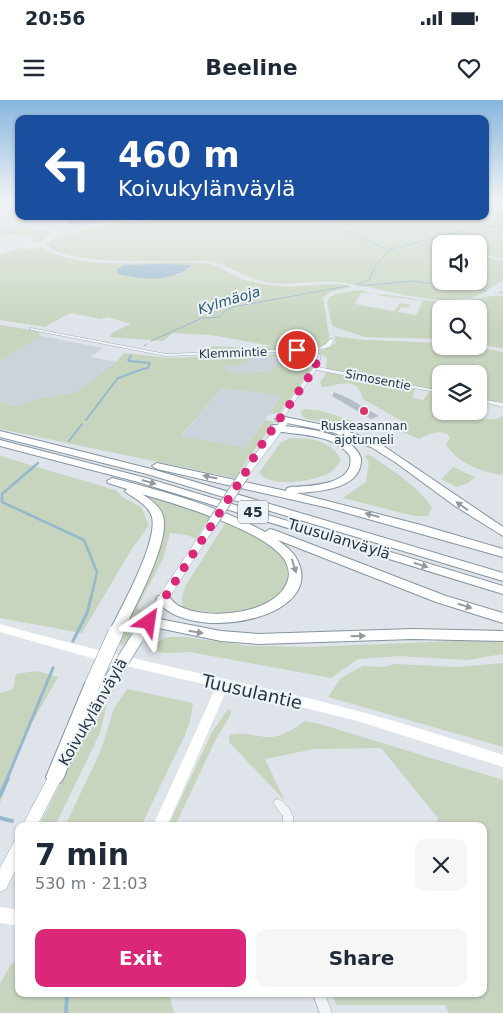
<!DOCTYPE html>
<html lang="en">
<head>
<meta charset="utf-8">
<style>
  :root { --surface:#fff; --page:#f6f6f7; --text:#1f2937; --muted:#747a83; --accent:#db2777 }
  body { margin:0; font-family:"DejaVu Sans",sans-serif; background:var(--page); color:var(--text); height:100vh; display:flex; flex-direction:column; font-size:19px; white-space:nowrap }
  * { box-sizing:border-box; margin:0 }
  p { font-size:16px; color:var(--muted) }
  .icon { flex:none; width:28px; height:28px; fill:none; stroke:currentColor; stroke-width:2; stroke-linecap:round; stroke-linejoin:round }
  .map { position:relative; flex:1; overflow:hidden }
  .details { position:absolute; left:15px; top:722px; width:472px; height:175px; display:flex; flex-direction:column; background:var(--surface); border-radius:10px; box-shadow:0 1px 4px #0004 }
  .details>* { flex:none }
  .top-card { position:absolute; left:15px; top:15px; width:474px; height:105px; border-radius:10px; box-shadow:0 1px 4px #0004; background:#1a4fa0; color:#fff; overflow:hidden }
  .buttons { position:absolute; left:432px; top:135px; display:grid; gap:10px }
  .buttons a { display:grid; place-items:center; width:55px; height:55px; border-radius:10px; background:var(--surface); box-shadow:0 1px 4px #0004; font-size:25px }
  .pin { position:absolute; display:grid; place-items:center; width:42px; height:42px; color:#fff; margin:-21px; border:2px solid #fff; border-radius:50%; box-shadow:0 1px 5px #0007 }
  .me { position:absolute; width:55px; margin:-28px; rotate:32deg; stroke-linejoin:round; filter:drop-shadow(0 0 4px #0008) }
  .turn { display:flex; align-items:center; gap:18px; height:105px; padding:0 20px; font-size:22px }
  .turn .icon { width:65px; height:65px; stroke-width:2.5 }
  .turn b { display:block; font-size:35px; line-height:42px }
  .round { display:grid; place-items:center; flex:none; width:52px; height:52px; border-radius:10px; background:var(--page) }
  .headline { display:flex; align-items:center; justify-content:space-between; height:85px; padding:0 20px }
  h1 { font-size:30px; font-weight:700; line-height:38px }
  .button { display:flex; gap:10px; margin-top:auto; padding:10px 20px }
  .button a { flex:1; height:58px; border-radius:10px; background:var(--accent); color:#fff; font-size:20px; font-weight:700; line-height:58px; text-align:center }
  .button a+a { background:var(--page); color:var(--text) }
  .status { display:flex; justify-content:space-between; align-items:center; height:35px; padding:0 25px; background:var(--surface); direction:ltr }
  .status svg { height:14px; fill:currentColor }
  header { display:flex; justify-content:space-between; align-items:center; height:65px; padding:0 20px; background:var(--surface); font-size:22px; font-weight:700 }
  .map>svg:first-child { display:block }
</style>
</head>
<body>
<div class="status"><b>20:56</b><svg viewBox="0 0 49 12"><path d="M0 12V9h3v3zM5 12V6h3v6zM10 12V3h3v9zM15 12V0h3v12zM26 1h20v11H26zM47 4h2v5h-2z"/></svg></div>
<header><svg class="icon" aria-label="menu" viewBox="0 0 24 24"><path d="M4 6h16M4 12h16M4 18h16"/></svg>Beeline<svg class="icon" aria-label="heart" viewBox="0 0 24 24"><path d="M12 20l-8-8c-3-5 5-10 8-4 3-6 11-1 8 4z"/></svg></header>
<div class="map">
<svg width="503" height="913" viewBox="0 0 503 913">
  <rect width="100%" height="100%" fill="#dee4e9"/>
  <path fill="#ccd3db" d="M0,102H19V116H139L125,121L104,122L67,133L31,126L5,132L0,131Z
    M41,236L103,248L90,257L116,262L75,293L32,300L17,306L0,303V261Z
    M252,257H270L284,260L270,271L246,273L226,271V265H234Z
    M222,288L281,296L246,348L181,337Z"/>
  <path fill="#c7d4be" fill-rule="evenodd" d="M486,108L503,110V159L479,153V144H441V181H479V155L503,161V180C494,185 484,194 474,197C436,208 376,186 338,182C314,180 290,186 266,182C246,179 229,165 209,161C177,160 65,168 46,144L51,140L66,135L113,122H133L162,119V116H485Z
    M24,126L51,132L42,142L28,140L32,139L31,137L8,133L9,135L0,137V130L10,131Z
    M21,147L27,150L42,147C81,173 157,159 204,163C219,164 229,174 242,179C256,183 270,185 284,186C303,188 335,180 352,187L330,192L323,198L330,241L326,245L312,248L204,252V250L211,248L212,246L252,248L273,246L211,235L173,233L163,241L109,237L114,232L131,224L107,217L101,219L70,213L45,227L0,220V155ZM165,164L177,165L180,174C160,179 144,177 125,175L118,167Z
    M361,190L373,194L361,193L354,204L394,211L400,203L411,205L408,208L401,207L398,212L416,215L423,201L376,195L381,194C405,197 429,202 452,202C469,202 489,194 503,196V248L479,245V209H441V239L365,237L337,228L332,225L327,203L329,198L338,193Z
    M0,225L37,231L41,236L0,261Z
    M334,236L363,240L441,243V246H468L503,252V303L479,299V274H441V291L326,269L327,258L320,252L336,243Z
    M124,253L170,258L285,254L311,257L312,265L277,257H252C244,265 238,266 226,265V271L246,273L270,271L280,262L311,269L279,313L269,314L281,296L222,288L181,336L246,348L265,320L274,322L235,378L0,329V303L17,306L32,300L75,293L116,262Z
    M327,272L415,289L413,298L423,300L429,292L441,295V311H465L464,314C477,317 491,323 503,316V375C481,372 459,364 446,345L450,337C442,328 429,334 419,339L400,331L402,321L363,299C356,274 340,286 322,287L320,282Z
    M304,309L322,311L377,329L375,331L306,319L302,316L301,311Z
    M291,338C311,338 331,340 341,360C338,364 335,369 331,372C315,381 272,389 259,373L281,342Z
    M368,354C392,370 415,384 432,407L428,416H414L343,398L366,382L369,363L365,356Z
    M0,356L115,390L124,398L141,407L149,425L131,450L82,533L0,518Z
    M453,367L475,377L468,383L457,387L441,379Z
    M142,394L211,415L196,439L187,435L170,433L163,459L138,506V509L146,513L128,541L121,546L119,541L162,440C165,421 157,406 142,394Z
    M226,422L266,440L291,465V482C286,488 280,499 273,503C243,518 216,514 184,508C180,501 183,492 186,485Z
    M168,537H185L250,546L308,547L480,540L503,542V554L467,560L399,556L358,559L331,578L190,552L166,553L149,551L157,542Z
    M503,563V647L328,597L341,578L363,566L383,567L395,564L458,567Z
    M37,571L58,577L24,637L0,703V593L13,589L16,574Z
    M127,589L193,603L190,621L185,635L141,726H65L101,650L114,608Z
    M107,604L100,633L55,726H39L76,652Z
    M228,609L231,611V614L215,641L175,726H168L212,632Z
    M305,621L320,624L503,680V913H449L445,905H337L331,894H484V726H436L438,718L381,648L314,649L265,659L285,701L229,642V636C242,629 258,639 273,637C285,635 295,628 305,621Z
    M19,862V894H169L174,913H0V884L11,864Z"/>
  <path fill="#95b8cd" d="M165,164L193,165C169,183 146,180 118,174L117,169L124,165Z"/>
  <g fill="none" stroke-linecap="round" stroke-linejoin="round">
    <path stroke="#95b8cd" stroke-width="1" d="M312,116L389,150L374,168L369,180L355,185
      M389,150L477,126L503,127
      M359,186L412,181L486,191
      M499,192L503,193
      M151,241L202,218L220,217L225,211L233,207L348,186
      M144,246L147,244"/>
    <path stroke="#95b8cd" stroke-width="2" d="M86,320L118,278C129,275 136,270 148,268L150,263L130,261L128,260L131,256
      M69,341L82,324"/>
    <path stroke="#95b8cd" stroke-width="2.5" d="M38,363L2,394V402L84,440L97,472L91,498"/>
    <path stroke="#95b8cd" stroke-width="3" d="M73,541L87,513L91,497
      M7,679L53,568"/>
    <path stroke="#95b8cd" stroke-width="4" d="M0,696L8,678
      M0,718L12,721
      M66,913L67,894"/>
    <path fill="#aab5be" fill-rule="evenodd" d="M89,116L112,117L107,120L71,124L66,121L71,118Z"/>
  </g>
  <path fill="#b5bec6" d="M334,292L350,299L379,316L371,319L332,296Z"/>
  <g fill="none" stroke-linecap="round" stroke-linejoin="round">
    <defs>
      <path id="minor" d="M31,228L166,254L297,249C310,249 322,251 330,239H332L334,240L330,247L314,251L321,255L318,267L441,291V293L316,270L282,320L280,321L277,319L313,268L317,256L306,251H297L166,256L32,230L30,229Z
        M479,299L503,303V307L479,301Z
        M278,699C283,701 290,708 292,714C294,717 293,722 293,726H283V716L273,703L275,700Z
        M313,894H325L332,913H320Z"/>
      <path id="primary" d="M283,318H286L290,320L247,377H241L240,375L241,373Z
        M211,422L216,425L141,541H133L131,538L133,535L208,423Z
        M106,582L110,584L112,587L83,640L78,641L73,640L71,636L73,632L102,584Z
        M58,666L63,668L65,672L37,726H22L53,668Z
        M19,740V763L6,789L0,792V768L14,742Z"/>
      <path id="motorway" d="M280,316L338,328L379,343L503,427V436L455,406L395,362L371,347L332,332L277,321L275,319Z
        M274,325C300,328 350,330 361,358C363,389 318,392 296,393L421,425L503,449V457L329,408L157,369L152,366L157,363L286,391L287,388L291,387C310,386 356,385 350,356C333,332 296,336 271,330V326Z
        M0,331L155,370L503,473V481L147,374L0,337Z
        M0,340L146,378L503,486V494L138,382L0,346Z
        M112,378C163,391 218,406 265,432L270,429L274,430L446,496L503,513V523L436,502L278,440C284,445 291,450 295,456C334,518 187,547 156,499L158,496H168C171,499 175,504 179,506C207,521 277,515 288,480C290,473 288,465 284,459C264,430 176,404 142,394C150,399 160,406 163,416C171,441 134,508 123,532L121,535H111L109,532C121,508 158,442 152,417C149,406 136,399 127,393L125,391L127,389L108,383L107,381Z
        M149,517L221,531L258,534L413,529L503,531V541L413,539L258,544L221,541L144,525L142,522L144,519Z
        M93,577L98,579L101,583L64,677L61,682L55,684L49,682L46,677L85,583L88,579Z"/>
    </defs>
    <use href="#minor" stroke="#a3acb3" stroke-width="1"/>
    <use href="#primary" stroke="#9caab6" stroke-width="1"/>
    <use href="#motorway" stroke="#8494a1" stroke-width="2"/>
    <use href="#minor" fill="#f1f4f7" fill-rule="evenodd"/>
    <path fill="#fff" fill-rule="evenodd" d="M0,524C117,558 237,579 354,610C404,623 454,639 503,655V667L354,620L227,589L167,726H153L216,587L88,557L0,532Z
      M0,807L19,810V826L0,823Z"/>
    <use href="#primary" fill="#fff" fill-rule="evenodd"/>
    <use href="#motorway" fill="#fff" fill-rule="evenodd"/>
    <defs>
      <path id="primary-bridge-far1" d="M211,425L244,375"/>
      <path id="primary-bridge" d="M106,587L137,538"/>
      <path id="motorway-bridge" d="M93,583L116,532"/>
    </defs>
    <use href="#primary-bridge-far1" stroke="#9caab6" stroke-width="11" stroke-linecap="butt"/>
    <use href="#primary-bridge" stroke="#9caab6" stroke-width="14" stroke-linecap="butt"/>
    <use href="#motorway-bridge" stroke="#8494a1" stroke-width="16" stroke-linecap="butt"/>
    <use href="#primary-bridge-far1" stroke="#fff" stroke-width="9"/>
    <use href="#primary-bridge" stroke="#fff" stroke-width="12"/>
    <use href="#motorway-bridge" stroke="#fff" stroke-width="15"/>
  </g>
  <defs><path id="oneway-solid" d="M-6-.8H1V-3.2L6.5 0L1 3.2V.8H-6Z" transform="scale(1.25)"/></defs>
  <g fill="#929aa0">
    <use href="#oneway-solid" transform="translate(210 377) rotate(-168)"/>
    <use href="#oneway-solid" transform="translate(149 382) rotate(16)"/>
    <use href="#oneway-solid" transform="translate(462 406) rotate(-145)"/>
    <use href="#oneway-solid" transform="translate(372 415) rotate(-165)"/>
    <use href="#oneway-solid" transform="translate(421 465) rotate(17)"/>
    <use href="#oneway-solid" transform="translate(294 466) rotate(73)"/>
    <use href="#oneway-solid" transform="translate(465 506) rotate(17)"/>
    <use href="#oneway-solid" transform="translate(196 532) rotate(10)"/>
    <use href="#oneway-solid" transform="translate(358 536) rotate(-2)"/>
  </g>
  <linearGradient id="sky" x2="0" y2="1"><stop stop-color="#87b6dd"/><stop offset="0.44" stop-color="#f0f3f5"/><stop offset="1" stop-color="#f0f3f5" stop-opacity="0"/></linearGradient>
  <rect width="503" height="230" fill="url(#sky)"/>
  <g fill="none" stroke-linecap="round" stroke-linejoin="round">
    <path stroke="#db2777" stroke-width="9" stroke-dasharray="0 16.2" d="M149,522L244,375L258,350L315,268L317,259L310,251L297,250"/>
  </g>
  <circle fill="#db3667" stroke="#edf3f6" stroke-width="2" cx="364" cy="311" r="5"/>
  <g text-anchor="middle" stroke-width="4" stroke-linejoin="round" paint-order="stroke">
    <g font-size="12" fill="#253441" stroke="#edf3f6">
      <text transform="translate(233 253) rotate(-2)" y="4">Klemmintie</text>
      <text transform="translate(378 280) rotate(11)" y="4">Simosentie</text>
    </g>
    <g font-size="12" fill="#253441" stroke="#edf3f6">
      <text x="364" y="330">Ruskeasannan<tspan x="364" dy="14">ajotunneli</tspan></text>
    </g>
    <g font-size="14" font-style="italic" fill="#2c5a79" stroke="#edf3f6">
      <text transform="translate(229 200) rotate(-17)" y="5">Kylmäoja</text>
    </g>
    <rect fill="#edf3f6" stroke="#616d77" stroke-width="1" x="238" y="400.5" width="30" height="23" rx="4"/>
    <g font-size="14" font-weight="bold" fill="#253441">
      <text x="253" y="417">45</text>
    </g>
    <g font-size="15" fill="#253441" stroke="#edf3f6">
      <text transform="translate(339 439) rotate(17)" y="5">Tuusulanväylä</text>
      <text transform="translate(93 612) rotate(-60)" y="5">Koivukylänväylä</text>
    </g>
    <g font-size="18" fill="#253441" stroke="#edf3f6">
      <text transform="translate(252 592) rotate(13)" y="6">Tuusulantie</text>
    </g>
  </g>
</svg>
<div class="buttons">
<a><svg class="icon" aria-label="sound" viewBox="0 0 24 24"><path d="M4 9h4l5-4v14l-5-4H4zM17 9q2 3 0 6"/></svg></a>
<a><svg class="icon" aria-label="search" viewBox="0 0 24 24"><circle cx="10" cy="10" r="6"/><path d="M15 15l6 6"/></svg></a>
<a><svg class="icon" aria-label="layers" viewBox="0 0 24 24"><path d="M12 4l9 5-9 5-9-5zM3 14l9 5 9-5"/></svg></a>
</div>
<div class="pin" style="left:297px;top:250px;background:#d93025"><svg class="icon" aria-label="arrive" viewBox="0 0 24 24"><path d="M6 21V4h12l-3 4 3 4H6"/></svg></div>
<svg class="me" style="left:149px;top:522px" viewBox="-20 -20 40 40"><path d="M0-17L14 15 0 8-14 15z" fill="#db2777" stroke="#fff" stroke-width="4"/></svg>
<div class="top-card">
<div class="turn"><svg class="icon" aria-label="left" viewBox="0 0 24 24"><path d="M17 20v-9H6M10 6l-5 5 5 5"/></svg><div><b>460 m</b>Koivukylänväylä</div></div>
</div>
<section class="details">
<div class="headline"><div><h1>7 min</h1><p>530 m · 21:03</p></div><a class="round"><svg class="icon" aria-label="close" viewBox="0 0 24 24"><path d="M6 6l12 12M18 6L6 18"/></svg></a></div>
<div class="button"><a>Exit</a><a>Share</a></div>
</section>
</div>
</body>
</html>
